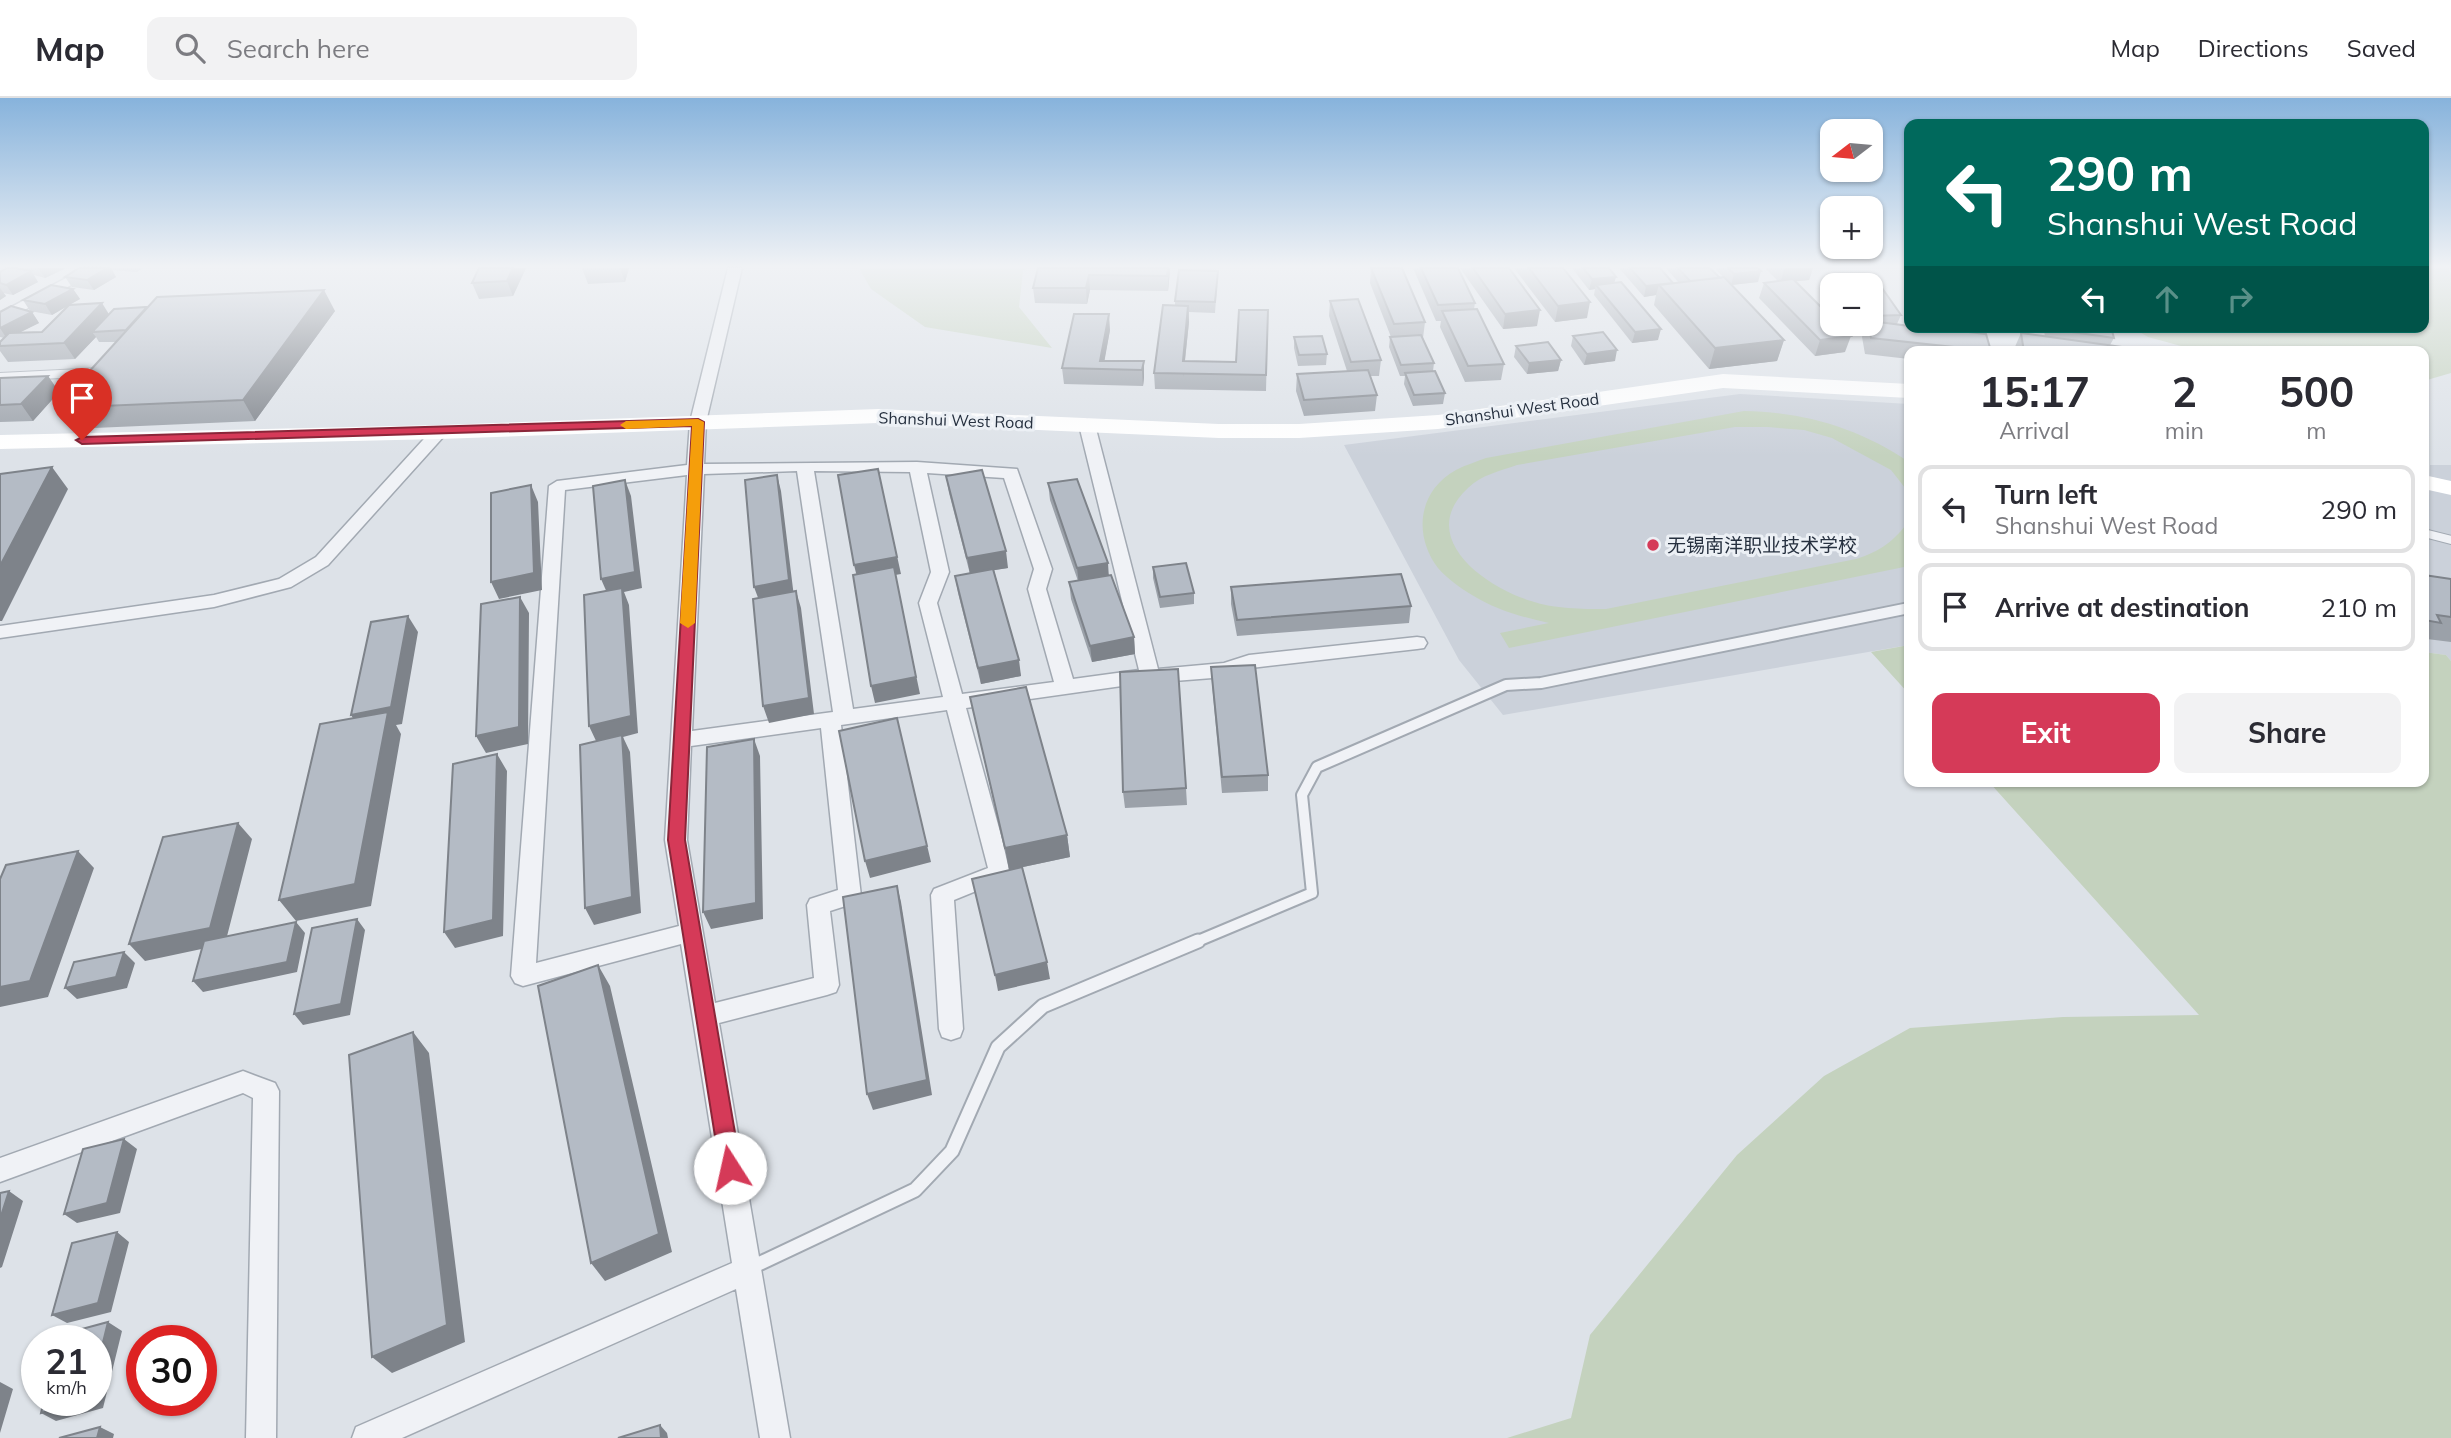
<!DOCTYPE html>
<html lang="en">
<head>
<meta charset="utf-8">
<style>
  :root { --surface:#fff; --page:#f2f2f3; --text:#2b2b33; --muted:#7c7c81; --line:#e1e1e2; --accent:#d53a58 }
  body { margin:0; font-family:Mulish,"Noto Sans SC",sans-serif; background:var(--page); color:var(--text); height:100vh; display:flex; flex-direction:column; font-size:26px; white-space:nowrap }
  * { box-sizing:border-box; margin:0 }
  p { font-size:23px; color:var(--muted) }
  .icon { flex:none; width:38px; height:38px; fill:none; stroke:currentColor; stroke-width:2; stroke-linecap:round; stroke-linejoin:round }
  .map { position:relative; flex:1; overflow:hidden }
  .panel { position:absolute; left:1904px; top:248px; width:525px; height:441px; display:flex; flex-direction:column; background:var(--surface); border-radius:14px; box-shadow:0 2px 5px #0004 }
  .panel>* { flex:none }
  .hud { position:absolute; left:1904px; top:21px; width:525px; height:214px; border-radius:14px; box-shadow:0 2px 5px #0004; background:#00695c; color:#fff; overflow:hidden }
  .needle { width:46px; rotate:254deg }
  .fabs { position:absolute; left:1820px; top:21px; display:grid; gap:14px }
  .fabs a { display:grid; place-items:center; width:63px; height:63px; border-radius:14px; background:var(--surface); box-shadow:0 2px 5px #0004; font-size:35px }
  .speed { position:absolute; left:21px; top:1227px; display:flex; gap:14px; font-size:35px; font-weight:700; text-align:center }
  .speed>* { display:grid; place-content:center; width:91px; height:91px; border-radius:50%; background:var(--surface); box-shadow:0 2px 5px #0004; line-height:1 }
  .speed small { font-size:18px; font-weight:400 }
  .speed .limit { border:10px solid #d22; background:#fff; color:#111 }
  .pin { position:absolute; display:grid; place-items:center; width:60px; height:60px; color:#fff; margin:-72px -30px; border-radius:50% 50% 50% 0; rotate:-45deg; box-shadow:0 0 7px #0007 }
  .pin .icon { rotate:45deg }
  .me { position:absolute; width:77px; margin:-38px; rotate:350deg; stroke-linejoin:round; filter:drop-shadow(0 0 5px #0008) }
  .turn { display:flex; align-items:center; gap:24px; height:147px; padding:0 28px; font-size:32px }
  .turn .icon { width:91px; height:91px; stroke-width:2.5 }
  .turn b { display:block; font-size:49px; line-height:60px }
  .lanes { display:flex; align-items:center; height:66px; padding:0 28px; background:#0003; justify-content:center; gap:35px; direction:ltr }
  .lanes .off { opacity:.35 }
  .eta { display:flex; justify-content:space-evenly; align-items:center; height:119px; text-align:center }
  .eta b { font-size:42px; font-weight:700; line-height:49px }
  .action { display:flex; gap:14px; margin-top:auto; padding:14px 28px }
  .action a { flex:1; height:80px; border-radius:14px; background:var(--accent); color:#fff; font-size:28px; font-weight:700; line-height:80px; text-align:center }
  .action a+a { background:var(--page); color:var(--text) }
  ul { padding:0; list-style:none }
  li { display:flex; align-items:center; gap:21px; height:88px; margin:0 14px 10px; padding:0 14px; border:4px solid var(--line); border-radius:14px }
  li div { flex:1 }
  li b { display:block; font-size:26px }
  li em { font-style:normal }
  header { display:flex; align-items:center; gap:42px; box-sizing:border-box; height:98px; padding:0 35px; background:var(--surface); border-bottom:2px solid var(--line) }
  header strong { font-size:33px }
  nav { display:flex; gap:38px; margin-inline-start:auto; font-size:24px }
  .search { width:490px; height:63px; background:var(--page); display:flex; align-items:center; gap:18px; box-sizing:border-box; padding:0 24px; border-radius:14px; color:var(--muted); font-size:26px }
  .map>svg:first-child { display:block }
</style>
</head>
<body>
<header>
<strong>Map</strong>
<div class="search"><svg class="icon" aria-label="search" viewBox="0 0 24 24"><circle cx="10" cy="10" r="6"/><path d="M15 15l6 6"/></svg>Search here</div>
<nav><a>Map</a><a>Directions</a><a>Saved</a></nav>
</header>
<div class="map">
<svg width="2451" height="1340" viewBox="0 0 2451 1340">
  <rect width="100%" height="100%" fill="#dde2e8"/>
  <path fill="#cbd1da" d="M1740,296L1909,306V547L1503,617L1459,562L1344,347Z
    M2430,367H2451V563L2446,557L2424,554V401L2429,402Z"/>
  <path fill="#c4d2be" d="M859,170H1028L1023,173L1019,209L1052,250L925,229L871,191Z
    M2424,170H2448L2451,176V275L2427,282H2424V254H2203L2148,239L2131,229H2424Z
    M1744,313C1804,314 1859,330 1909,364V395L1891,372L1832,340L1804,332L1767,329H1735L1517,367C1500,373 1481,377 1468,390C1415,439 1485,489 1531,503C1555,511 1581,511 1606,511L1856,461C1881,453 1894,443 1909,423V468L1509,550L1500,535L1549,525C1522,519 1496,512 1472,497C1462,491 1446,480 1438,470C1413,437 1418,393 1456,372C1465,367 1476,364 1486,360Z
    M1909,547V596L1871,554Z
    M2424,554L2446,557L2451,563V1340H1507L1571,1320L1590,1237L1737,1057L1824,978L1910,930L2063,919L2199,917L1989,684H2424Z"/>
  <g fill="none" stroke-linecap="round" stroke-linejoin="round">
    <defs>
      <path id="lane-far2" d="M0,279L101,274
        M2424,435L2451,442"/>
      <path id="lane-far1" d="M1193,845L1312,795L1302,697L1317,669L1506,587L1541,585L1909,510"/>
      <path id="lane" d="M750,1170L915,1092L952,1053L998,949L1043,908L1198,843"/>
      <path id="street" d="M85,170H103L0,225V215Z
        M728,170H742L706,324L704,366L917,364L1017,371L1052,471L1046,491L1073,581L1139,572L1079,327L1087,322L1095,327L1158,571L1224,565L1249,557L1417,539L1424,540L1427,545L1424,550L1417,551L1251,570L1225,579L1136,586L966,610L1011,774L1008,780L954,802L963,931L960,939L951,942L942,939L939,931L931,797L934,791L988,770L947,612L841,627L861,798L858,804L830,813L839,887L836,894L827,897L719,925L790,1340H760L736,1191L402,1340H352L356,1329L732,1165L681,846L523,888L515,885L511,878L549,388L557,383L687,367L690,324ZM797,373L833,614L692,633L704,376ZM814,373L910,374L931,474L919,505L943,599L853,611ZM927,375L1004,380L1034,471L1028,491L1054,584L962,596L937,505L949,474ZM687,377L665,742L679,828L536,865L565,392ZM821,630L838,792L810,801L807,807L814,880L715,905L687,742L691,648Z
        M439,329L447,334L445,337L328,467L291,489L214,509L0,540V528L214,497L279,481L316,459L433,331Z
        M243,973L275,985L279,993L276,1340H246L253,1000L243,995L0,1084V1060Z"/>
    </defs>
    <use href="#lane-far2" stroke="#a2a9b2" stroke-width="10"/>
    <use href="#lane-far1" stroke="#a2a9b2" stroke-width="14"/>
    <use href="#lane" stroke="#a2a9b2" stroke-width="17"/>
    <use href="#street" stroke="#a2a9b2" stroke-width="3"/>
    <use href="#lane-far2" stroke="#f0f2f6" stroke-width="8"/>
    <use href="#lane-far1" stroke="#f0f2f6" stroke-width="10"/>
    <use href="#lane" stroke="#f0f2f6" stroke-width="13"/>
    <use href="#street" fill="#f0f2f6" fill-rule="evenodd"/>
    <path fill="#fff" fill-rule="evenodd" d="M1723,276L1909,286V300L1723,290L1438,331L1299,340H1219L878,325L439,341L0,351V337L439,327L878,311L1219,326H1299L1438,317Z
      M2424,377L2451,383V397L2424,391Z"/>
  </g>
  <path fill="#9ba1a9" d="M20,170H66L45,180L34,177L38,184L13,197L3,195L6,198L0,202V174L21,172Z
    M79,170H143L137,174L112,172L116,179L94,192L72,189L65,179Z
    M479,170H526L513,198L479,201L472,185Z
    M582,170H629L625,184L588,186Z
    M1038,170L1170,173L1168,193L1090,192L1087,206L1035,205L1033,190Z
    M1371,170L1425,224L1423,240L1434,265L1433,273L1445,295L1443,306L1413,308L1404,286L1405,278H1400L1389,249L1390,239H1391L1370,185Z
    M1413,170H1458L1475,205L1474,211L1504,266L1501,282L1465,284L1440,229L1441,223H1436Z
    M1460,170H1509L1537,228L1503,231Z
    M1514,170H1563L1587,220L1555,224Z
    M1572,170H1609L1616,179L1614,184L1658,242L1632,245L1594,197L1595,191L1589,192Z
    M1620,170H1660L1673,185H1679L1666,170H1710L1720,180H1724L1715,170H1758V184L1731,187L1784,242L1777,263L1709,271L1654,207L1656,197L1644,199L1620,171Z
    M1765,170H1813L1809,182L1795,183L1845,254L1815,258L1759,200L1764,185L1778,183Z
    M1218,173L1215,215L1189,214V224L1185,263L1236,264L1268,212L1266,293L1155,291L1154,275L1175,208V203Z
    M1873,177L1901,217L1897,226L1909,228V229H1924L1986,236L1991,254H1909V261L1865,256L1862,239L1864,233H1852L1848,226H1871V187H1832V202L1827,193L1832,178Z
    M73,191L80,201L70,206L109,216L335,213L255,323L71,331L56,310L116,244H99L96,239L75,261L8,264L0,253V244L4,240L0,239V214H32L39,225L20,234H42L67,208L52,217L30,213L23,202Z
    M1330,203L1381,262L1379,278H1370L1377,297L1375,313L1304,318L1296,293L1297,276L1347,273L1329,218Z
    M2043,229H2111L2114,240L2110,247L2158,254H2014V251L2021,235L2045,238Z
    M1110,232L1104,263H1144V279L1143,288L1064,286L1062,270Z
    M1573,238L1615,263L1584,267L1571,248Z
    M1294,239L1327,256L1326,267L1298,268L1294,250Z
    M1516,248L1561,262L1558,273L1527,276L1514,259Z
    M48,278L59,294L33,323L0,324V280Z
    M946,378L1008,470L994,472L1021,578L981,586L958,495L955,478L970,476L949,395Z
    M1048,385L1109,477L1134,539L1135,556L1092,564L1071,501L1069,484L1078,483L1050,402Z
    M1153,469L1194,495V506L1160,510L1153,480Z
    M2424,477L2451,481V544L2427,541L2424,545Z
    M1231,489L1411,508L1409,525L1237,538L1231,506Z
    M1211,569L1268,677V693L1222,695L1212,586Z
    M970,599L1067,737L1070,759L1009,772Z
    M1186,690L1187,707L1125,710L1123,694Z"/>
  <path fill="#7e838a" d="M38,170H66L45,180Z
    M107,170H111L116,179L94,192L87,182Z
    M513,170H526L513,198L507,183Z
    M620,170H629L625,184Z
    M1168,170H1170V173L1168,193Z
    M1785,170H1813L1809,182L1780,185Z
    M31,173L38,184L13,197L6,187Z
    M1761,173L1758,184L1731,187L1734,176Z
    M1089,177L1090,192L1087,206L1086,190Z
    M1616,179L1613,189L1596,187L1595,191L1589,192L1592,181Z
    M1659,187L1656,197L1644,199L1646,188Z
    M0,190L6,198L0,202Z
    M73,191L80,201L52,217L45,206Z
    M324,192L335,213L255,323L243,302Z
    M1590,204L1587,220L1555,224L1558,208Z
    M102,205L112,221L92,234L96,239L75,261L64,245Z
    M1188,208L1189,224L1183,279V263Z
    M1540,212L1537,228L1503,231L1505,216Z
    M32,214L39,225L7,241L0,230Z
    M1109,216L1110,232L1103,271L1100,263Z
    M1661,231L1658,242L1632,245L1635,234Z
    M1851,238L1845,254L1815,258L1820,242Z
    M1784,242L1777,263L1709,271L1715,250Z
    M1617,252L1615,263L1584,267L1587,256Z
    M1561,262L1558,273L1527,276L1529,265Z
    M1144,263V279L1143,288L1142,272Z
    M48,278L59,294L33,323L21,306Z
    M52,369L68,391L2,523H0V468Z
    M878,371L901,476L895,477L920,596L875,605L871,588L858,483L854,467Z
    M777,377L781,393L794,499L760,505L754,489Z
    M625,382L631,398L642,490L624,494L629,507L638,635L623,639L630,654L641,815L594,827L585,810L597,645L589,628L608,497L601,481Z
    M531,387L538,404L542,492L499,501L491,484Z
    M1006,453L1008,470L970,476L967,460Z
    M1108,465L1109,481L1079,487L1077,470Z
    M796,493L801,510L814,616L769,625L763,608Z
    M520,499L529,515L528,646L486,655L476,638Z
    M408,518L418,534L402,626L396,627L401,636L371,808L296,823L279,802L362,634L351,617Z
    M1134,539L1135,556L1092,564L1090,548Z
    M1019,562L1021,578L981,586L978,570Z
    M897,620L931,764L870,780L865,763Z
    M754,641L760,658L763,821L711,831L703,814Z
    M497,656L507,673L503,838L455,850L444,834Z
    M238,725L252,741L225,846L145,863L129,846Z
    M1067,737L1070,759L1009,772L1005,750Z
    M78,753L94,770L48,899L0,909V889Z
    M897,788L901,804L932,997L873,1012L867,996Z
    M357,821L365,832L350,917L303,927L294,916Z
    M296,824L305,835L297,874L203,894L193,883Z
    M124,854L135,865L127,890L77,901L65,890Z
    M1047,864L1050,881L998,893L995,877Z
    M598,867L610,888L672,1154L605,1183L591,1165Z
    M413,934L429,955L465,1244L392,1275L372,1259Z
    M124,1041L137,1051L120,1115L77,1125L64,1116Z
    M9,1093L23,1103L2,1169L0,1170V1121Z
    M117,1134L129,1144L111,1214L67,1225L52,1217Z
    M108,1224L122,1233L103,1310L56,1323L41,1315L88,1302H96V1273Z
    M0,1284L13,1291L0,1335Z
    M660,1327L667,1335L668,1340H661Z
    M100,1329L114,1336L113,1340H97Z"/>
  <path fill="#b4bbc5" stroke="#7e838a" stroke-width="2" d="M7,170H15L31,173L6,187L0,185V174Z
    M79,170H107L87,182L65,179Z
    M479,170H513L507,183L472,185Z
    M1038,170H1168L1167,178L1089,177L1086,190H1033Z
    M1371,170H1402L1425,224L1394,226Z
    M1421,170H1458L1475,205L1438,207Z
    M1473,170H1509L1540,212L1505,216Z
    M1529,170H1563L1590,204L1558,208Z
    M1583,170H1609L1616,179L1592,181Z
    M1630,170H1660L1673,185L1646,188Z
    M1678,170H1710L1720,180L1690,183Z
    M1728,170H1758L1761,173L1734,176Z
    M1179,172L1218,173L1215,204L1175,203Z
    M1873,177L1901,217L1871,218V187H1838L1832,178Z
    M1724,179L1784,242L1715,250L1659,187Z
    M1793,181L1832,220V226H1839L1851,238L1820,242L1764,185Z
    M1621,184L1661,231L1635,234L1596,187Z
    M51,187L73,191L45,206L23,202Z
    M324,192L243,302L56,310L157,199Z
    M1358,201L1381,262L1351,264L1330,203Z
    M102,205L64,245L0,248V244L9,235L42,234L69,207Z
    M1163,207L1188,208L1183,263L1236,264L1239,212H1268L1266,277L1154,275Z
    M11,208L32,214L0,230V214Z
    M147,209L126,232L92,234L114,211Z
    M1477,211L1504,266L1468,268L1442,213Z
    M1074,216H1109L1100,263H1144L1142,272L1062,270Z
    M1871,223L1909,228V229H1924L1986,236L1991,253L1871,240L1868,226H1871Z
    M2050,229H2111L2114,240L2051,231Z
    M1603,234L1617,252L1587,256L1573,238Z
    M2021,235L2158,254H2024Z
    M1421,237L1434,265L1401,267L1390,239Z
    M1322,238L1327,256L1299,257L1294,239Z
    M1548,244L1561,262L1529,265L1516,248Z
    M1368,272L1377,297L1304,302L1297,276Z
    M1435,273L1445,295L1414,297L1405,275Z
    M48,278L21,306L0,307V280Z
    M52,369L0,468V376Z
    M878,371L897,459L854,467L838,377Z
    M982,372L1006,453L967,460L946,378Z
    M777,377L789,482L754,489L745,382Z
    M1077,381L1108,465L1077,470L1048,385Z
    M625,382L635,474L601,481L593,388Z
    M531,387L534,475L491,484V395Z
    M1186,465L1194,495L1160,499L1153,469Z
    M894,469L916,579L871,588L853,477Z
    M993,471L1019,562L978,570L955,478Z
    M1401,476L1411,508L1237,522L1231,489Z
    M1111,477L1134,539L1090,548L1069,484Z
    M2424,477L2451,481V519L2437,517L2441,525L2424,522Z
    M622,490L631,618L589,628L584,497Z
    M796,493L809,600L763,608L753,501Z
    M520,499L519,629L476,638L481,506Z
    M408,518L391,609L351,617L371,524Z
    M1255,567L1268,677L1222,679L1211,569Z
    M1178,571L1186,690L1123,694L1120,574Z
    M1026,589L1067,737L1005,750L970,599Z
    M388,614L355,786L279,802L320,626Z
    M897,620L927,748L865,763L839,633Z
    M622,637L632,799L585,810L580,647Z
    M754,641L756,805L703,814L707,649Z
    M497,656L493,822L444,834L453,666Z
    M238,725L210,830L129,846L163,739Z
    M78,753L30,883L0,889V781L6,767Z
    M1022,769L1047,864L995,877L972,781Z
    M897,788L927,982L867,996L843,799Z
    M357,821L341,906L294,916L312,830Z
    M296,824L287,864L193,883L204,843Z
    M124,854L116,879L65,890L74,864Z
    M598,867L659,1136L591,1165L538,888Z
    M413,934L447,1227L372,1259L349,957Z
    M124,1041L107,1105L64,1116L83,1051Z
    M9,1093L0,1121V1095Z
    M117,1134L98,1205L52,1217L72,1145Z
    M108,1224L96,1273V1242H61L63,1236Z
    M44,1302H88L41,1315Z
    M660,1327L661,1340H618Z
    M100,1329L97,1340H59Z"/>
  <linearGradient id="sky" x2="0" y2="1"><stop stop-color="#87b3dc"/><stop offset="0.47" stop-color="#f0f2f5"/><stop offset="1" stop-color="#f0f2f5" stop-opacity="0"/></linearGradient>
  <rect width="2451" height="358" fill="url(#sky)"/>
  <path fill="#d53a58" stroke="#8a2639" stroke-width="2" d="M698,321L704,324L685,742L741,1070L738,1077L730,1080L723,1077L720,1070L668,742L692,328L82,346L76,342L82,339Z"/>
  <path fill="#f59e0b" d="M698,321L704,324L695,525L688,530L680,525L692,328L626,331L620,327L626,323Z"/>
  <circle fill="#d53a58" stroke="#ecf0f5" stroke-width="2.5" cx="1653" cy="447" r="7"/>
  <g text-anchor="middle" stroke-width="6" stroke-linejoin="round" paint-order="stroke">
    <g font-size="16" fill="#26303f" stroke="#ecf0f5">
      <text transform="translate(1522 311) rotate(-8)" y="6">Shanshui West Road</text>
      <text transform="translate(956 322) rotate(2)" y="6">Shanshui West Road</text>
    </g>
    <g font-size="19" fill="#26303f" stroke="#ecf0f5" text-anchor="start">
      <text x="1667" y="454">无锡南洋职业技术学校</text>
    </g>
  </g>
</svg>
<div class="fabs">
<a><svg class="needle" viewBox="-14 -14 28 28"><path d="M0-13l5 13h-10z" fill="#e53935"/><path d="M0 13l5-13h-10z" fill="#7c7c81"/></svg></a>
<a>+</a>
<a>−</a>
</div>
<div class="speed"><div>21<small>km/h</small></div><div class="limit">30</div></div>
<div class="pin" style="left:82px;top:342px;background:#d93025"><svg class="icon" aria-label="arrive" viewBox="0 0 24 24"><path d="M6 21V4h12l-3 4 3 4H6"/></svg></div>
<svg class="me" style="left:730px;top:1070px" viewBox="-20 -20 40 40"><circle r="19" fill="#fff"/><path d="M0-13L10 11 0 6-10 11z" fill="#d53a58"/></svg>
<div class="hud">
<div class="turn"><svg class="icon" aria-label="left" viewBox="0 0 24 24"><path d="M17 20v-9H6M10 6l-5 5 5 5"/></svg><div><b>290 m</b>Shanshui West Road</div></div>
<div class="lanes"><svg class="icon" aria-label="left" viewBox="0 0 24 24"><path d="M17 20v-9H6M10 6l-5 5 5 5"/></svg><svg class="icon off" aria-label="ahead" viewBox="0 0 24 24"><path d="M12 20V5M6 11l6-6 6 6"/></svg><svg class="icon off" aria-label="right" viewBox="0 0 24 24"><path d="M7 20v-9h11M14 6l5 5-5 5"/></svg></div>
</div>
<section class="panel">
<div class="eta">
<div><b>15:17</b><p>Arrival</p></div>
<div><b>2</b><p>min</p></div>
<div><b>500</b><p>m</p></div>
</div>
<ul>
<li><svg class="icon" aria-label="left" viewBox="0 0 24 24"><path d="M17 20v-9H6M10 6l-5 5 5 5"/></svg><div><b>Turn left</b><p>Shanshui West Road</p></div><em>290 m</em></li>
<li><svg class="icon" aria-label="arrive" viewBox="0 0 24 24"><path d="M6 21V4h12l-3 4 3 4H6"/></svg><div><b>Arrive at destination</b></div><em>210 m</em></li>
</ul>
<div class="action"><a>Exit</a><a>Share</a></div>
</section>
</div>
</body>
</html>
